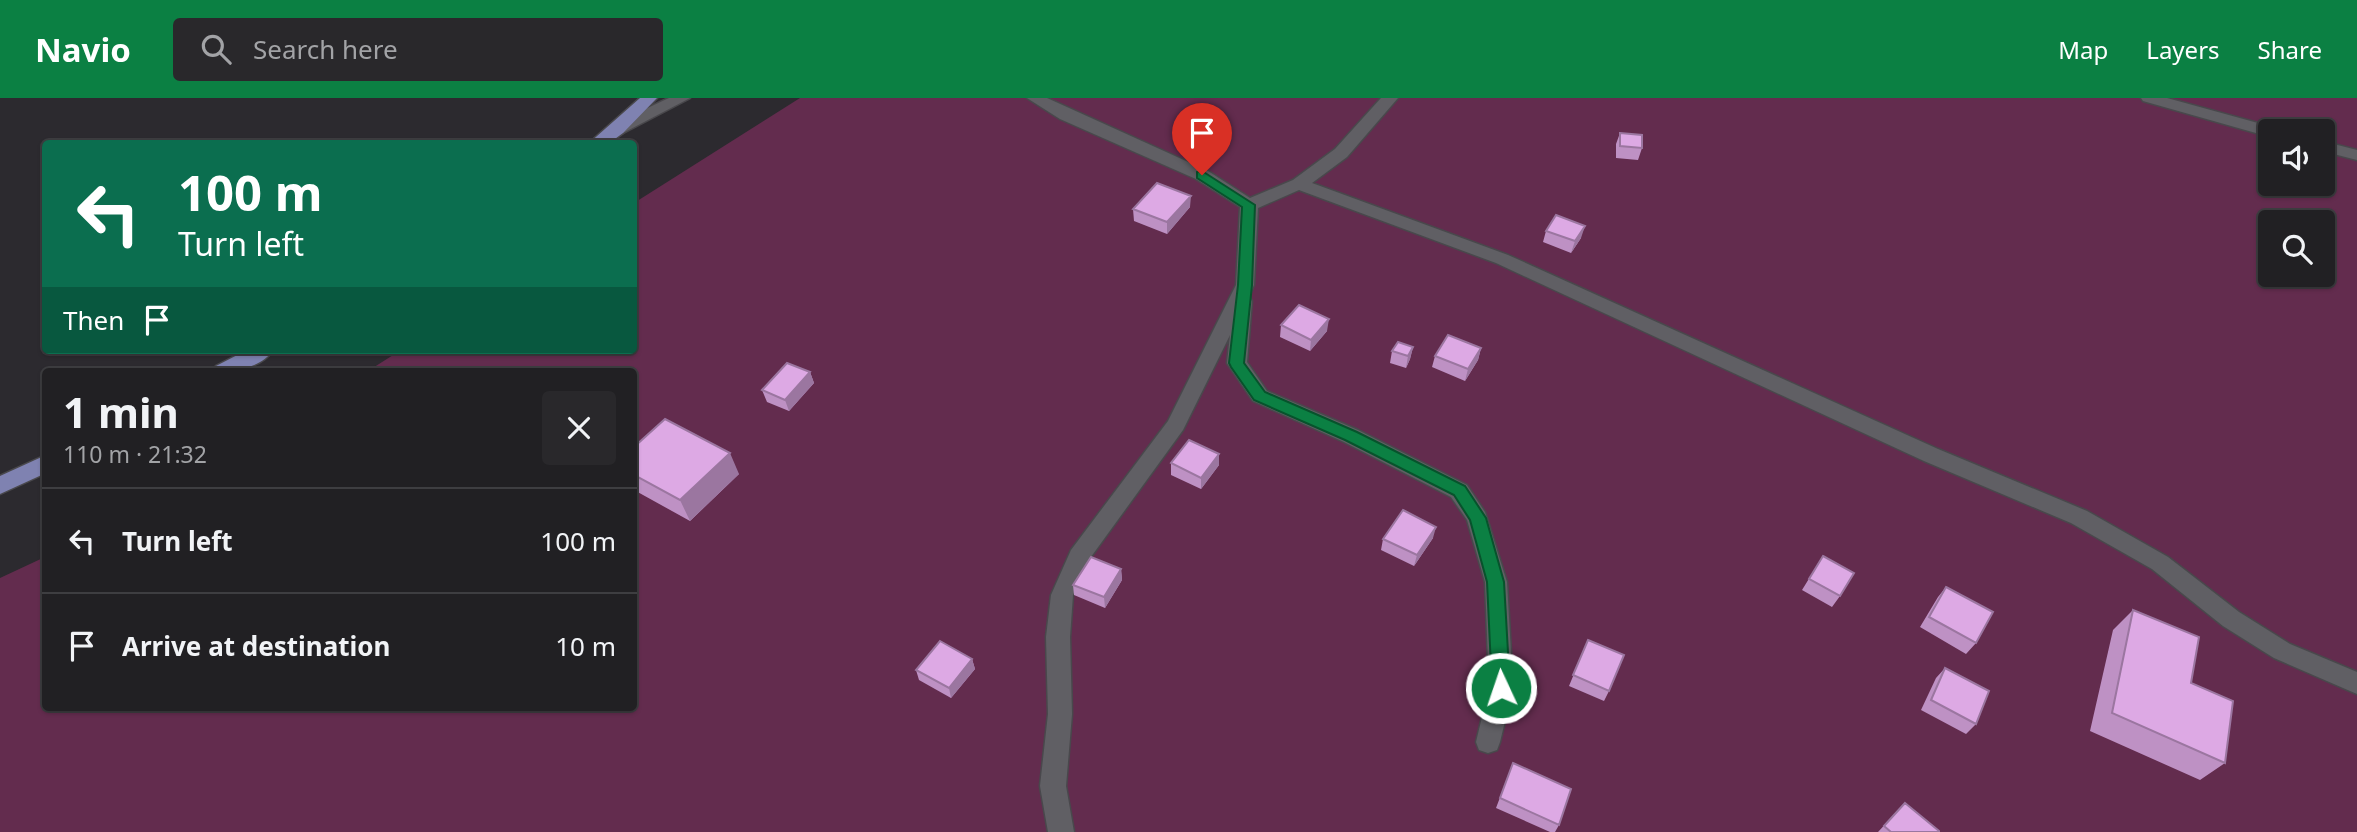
<!DOCTYPE html>
<html lang="en">
<head>
<meta charset="utf-8">
<style>
  :root { --surface:#212023; --page:#29282b; --text:#f1f3f6; --muted:#a2a3a6; --line:#3e3e41; --accent:#0b8043 }
  body { margin:0; font-family:"Noto Sans",sans-serif; background:var(--page); color:var(--text); height:100vh; display:flex; flex-direction:column; font-size:26px; white-space:nowrap }
  * { box-sizing:border-box; margin:0 }
  p { font-size:23px; color:var(--muted) }
  .icon { flex:none; width:38px; height:38px; fill:none; stroke:currentColor; stroke-width:2; stroke-linecap:round; stroke-linejoin:round }
  .map { position:relative; flex:1; overflow:hidden }
  .drawer { position:absolute; left:42px; top:270px; width:595px; height:343px; display:flex; flex-direction:column; background:var(--surface); border-radius:7px; box-shadow:0 2px 5px #0004,0 0 0 2px var(--line) }
  .drawer>* { flex:none }
  .banner { position:absolute; left:42px; top:42px; width:595px; height:214px; border-radius:7px; box-shadow:0 2px 5px #0004,0 0 0 2px var(--line); background:#0b6e4f; color:#fff; overflow:hidden }
  .controls { position:absolute; left:2258px; top:21px; display:grid; gap:14px }
  .controls a { display:grid; place-items:center; width:77px; height:77px; border-radius:7px; background:var(--surface); box-shadow:0 2px 5px #0004,0 0 0 2px var(--line); font-size:35px }
  .pin { position:absolute; display:grid; place-items:center; width:60px; height:60px; color:#fff; margin:-72px -30px; border-radius:50% 50% 50% 0; rotate:-45deg; box-shadow:0 0 7px #0007 }
  .pin .icon { rotate:45deg }
  .me { position:absolute; width:77px; margin:-38px; rotate:357deg; stroke-linejoin:round; filter:drop-shadow(0 0 5px #0008) }
  .turn { display:flex; align-items:center; gap:24px; height:147px; padding:0 21px; font-size:32px }
  .turn .icon { width:91px; height:91px; stroke-width:2.5 }
  .turn b { display:block; font-size:49px; line-height:60px }
  .then { display:flex; align-items:center; height:66px; padding:0 21px; background:#0003; gap:14px; font-size:26px }
  .round { display:grid; place-items:center; flex:none; width:74px; height:74px; border-radius:7px; background:var(--page) }
  .head { display:flex; align-items:center; justify-content:space-between; height:119px; padding:0 21px }
  h1 { font-size:42px; font-weight:700; line-height:52px }
  ul { padding:0; list-style:none }
  li { display:flex; align-items:center; gap:21px; height:105px; padding:0 21px; border-top:2px solid var(--line) }
  li div { flex:1 }
  li b { display:block; font-size:26px }
  li em { font-style:normal }
  header { display:flex; align-items:center; gap:42px; box-sizing:border-box; height:98px; padding:0 35px; background:var(--accent); color:#fff }
  header strong { font-size:33px }
  nav { display:flex; gap:38px; margin-inline-start:auto; font-size:24px }
  .search { width:490px; height:63px; background:var(--page); display:flex; align-items:center; gap:18px; box-sizing:border-box; padding:0 24px; border-radius:7px; color:var(--muted); font-size:26px }
  .map>svg:first-child { display:block }
</style>
</head>
<body>
<header>
<strong>Navio</strong>
<div class="search"><svg class="icon" aria-label="search" viewBox="0 0 24 24"><circle cx="10" cy="10" r="6"/><path d="M15 15l6 6"/></svg>Search here</div>
<nav><a>Map</a><a>Layers</a><a>Share</a></nav>
</header>
<div class="map">
<svg width="2357" height="734" viewBox="0 0 2357 734">
  <rect width="100%" height="100%" fill="#2c2a2f"/>
  <path fill="#632c4e" fill-rule="evenodd" d="M800,0H2357V734H0V480L45,459L46,609H634V273H368L401,252H634V105ZM2270,33H2322V86H2270ZM2270,124H2322V177H2270Z"/>
  <g fill="none" stroke-linecap="round" stroke-linejoin="round">
    <defs>
      <path id="minor" d="M669,0H690L623,35L617,36L609,31L611,27Z
        M1027,0H1047L1208,73L1250,100L1293,82L1335,51L1381,0H1398L1347,59L1312,85L1508,157L1938,351L2087,413L2168,459L2239,514L2290,546L2357,574V596L2274,560L2223,528L2152,471L2071,425L1924,363L1496,165L1299,92L1258,110L1254,187L1249,198L1252,203L1247,264L1267,293L1358,332L1467,387L1485,414L1507,484L1513,590L1500,644L1497,652L1488,655L1479,652L1476,644L1489,590L1485,484L1467,422L1451,399L1344,344L1253,303L1227,265L1230,237L1183,332L1088,463L1073,497L1070,539L1072,616L1066,688L1074,734H1048L1040,688L1048,616L1046,539L1051,497L1071,452L1168,323L1236,187L1240,109L1196,81L1060,21Z
        M2141,0H2167L2276,30L2278,33H2270V39L2143,3Z
        M2322,43L2357,52V62L2322,53Z"/>
      <path id="major" d="M640,0H657L623,35L608,46H588Z
        M247,252H273C261,271 233,273 213,273L216,268Z
        M46,357V375L0,396V378Z"/>
    </defs>
    <use href="#minor" stroke="#49484c" stroke-width="3"/>
    <use href="#major" stroke="#49484c" stroke-width="3"/>
    <use href="#minor" fill="#605f64" fill-rule="evenodd"/>
    <use href="#major" fill="#7f82b1" fill-rule="evenodd"/>
  </g>
  <path fill="#be91c4" d="M1620,35L1642,50L1638,62L1616,60V46Z
    M1190,109L1167,136L1134,123L1133,111Z
    M1546,133L1581,140L1571,155L1543,144Z
    M1281,227L1327,233L1310,253L1280,239Z
    M1413,249L1410,261L1406,270L1390,265L1392,253Z
    M1481,250L1478,262L1465,283L1432,269L1435,258Z
    M810,274L814,285L789,313L767,304L762,292Z
    M634,349L739,376L690,423L634,392Z
    M1219,356V367L1201,391L1171,377V365Z
    M1433,440L1414,468L1381,452L1383,441Z
    M1823,458L1840,498L1832,509L1802,492Z
    M1121,471L1122,482L1105,510L1074,497L1073,487Z
    M1946,489L1976,545L1966,556L1920,529L1938,499Z
    M2133,512L2191,585L2225,665L2200,682L2090,633L2113,532Z
    M1588,542L1609,593L1604,603L1569,588Z
    M972,561L975,571L951,600L919,582L916,572Z
    M1945,570L1976,626L1966,636L1921,612L1936,580Z
    M1513,665L1559,727L1555,734H1550L1496,710Z
    M1905,705L1939,734H1878Z"/>
  <path fill="#9b76a0" d="M1191,98L1190,109L1167,136V124Z
    M1585,128L1581,140L1571,155L1575,143Z
    M1329,221L1327,233L1310,253L1311,242Z
    M1413,249L1410,261L1406,270L1408,258Z
    M1481,250L1478,262L1465,283L1468,271Z
    M810,274L814,285L789,313L785,302Z
    M730,355L739,376L690,423L680,402Z
    M1219,356V367L1201,391V380Z
    M1436,429L1433,440L1414,468L1417,457Z
    M1121,471L1122,482L1105,510L1104,499Z
    M972,561L975,571L951,600L949,590Z"/>
  <path fill="#dda9e4" stroke="#9b76a0" stroke-width="2" d="M1620,35L1642,37V50L1620,48Z
    M1157,85L1191,98L1167,124L1133,111Z
    M1556,117L1585,128L1575,143L1546,133Z
    M1299,207L1329,221L1311,242L1281,227Z
    M1448,237L1481,250L1468,271L1435,258Z
    M1398,244L1413,249L1408,258L1392,253Z
    M787,265L810,274L785,302L762,292Z
    M665,321L730,355L680,402L634,377V349Z
    M1189,342L1219,356L1201,380L1171,365Z
    M1403,412L1436,429L1417,457L1383,441Z
    M1823,458L1854,475L1840,498L1809,481Z
    M1091,459L1121,471L1104,499L1073,487Z
    M1946,489L1993,514L1976,545L1929,519Z
    M2133,512L2199,539L2191,585L2233,603L2225,665L2112,615Z
    M1588,542L1624,557L1609,593L1573,577Z
    M940,543L972,561L949,590L916,572Z
    M1945,570L1989,593L1976,626L1931,602Z
    M1513,665L1571,691L1559,727L1500,700Z
    M1905,705L1939,733V734H1891L1884,728Z"/>
  <path fill="#0b8043" stroke="#07532c" stroke-width="2" d="M1202,73L1255,107L1252,187L1244,265L1265,294L1357,334L1465,388L1486,420L1504,484L1510,590L1508,595L1501,598L1495,595L1492,590L1487,484L1470,422L1454,397L1345,342L1254,302L1231,269L1229,265L1238,187L1242,109L1197,80V74Z"/>
</svg>
<div class="controls">
<a><svg class="icon" aria-label="sound" viewBox="0 0 24 24"><path d="M4 9h4l5-4v14l-5-4H4zM17 9q2 3 0 6"/></svg></a>
<a><svg class="icon" aria-label="search" viewBox="0 0 24 24"><circle cx="10" cy="10" r="6"/><path d="M15 15l6 6"/></svg></a>
</div>
<div class="pin" style="left:1202px;top:77px;background:#d93025"><svg class="icon" aria-label="arrive" viewBox="0 0 24 24"><path d="M6 21V4h12l-3 4 3 4H6"/></svg></div>
<svg class="me" style="left:1501px;top:590px" viewBox="-20 -20 40 40"><circle r="17" fill="#0b8043" stroke="#fff" stroke-width="3"/><path d="M0-11L8 9 0 5-8 9z" fill="#fff"/></svg>
<div class="banner">
<div class="turn"><svg class="icon" aria-label="left" viewBox="0 0 24 24"><path d="M17 20v-9H6M10 6l-5 5 5 5"/></svg><div><b>100 m</b>Turn left</div></div>
<div class="then">Then<svg class="icon" aria-label="arrive" viewBox="0 0 24 24"><path d="M6 21V4h12l-3 4 3 4H6"/></svg></div>
</div>
<section class="drawer">
<div class="head"><div><h1>1 min</h1><p>110 m · 21:32</p></div><a class="round"><svg class="icon" aria-label="close" viewBox="0 0 24 24"><path d="M6 6l12 12M18 6L6 18"/></svg></a></div>
<ul>
<li><svg class="icon" aria-label="left" viewBox="0 0 24 24"><path d="M17 20v-9H6M10 6l-5 5 5 5"/></svg><div><b>Turn left</b></div><em>100 m</em></li>
<li><svg class="icon" aria-label="arrive" viewBox="0 0 24 24"><path d="M6 21V4h12l-3 4 3 4H6"/></svg><div><b>Arrive at destination</b></div><em>10 m</em></li>
</ul>
</section>
</div>
</body>
</html>
